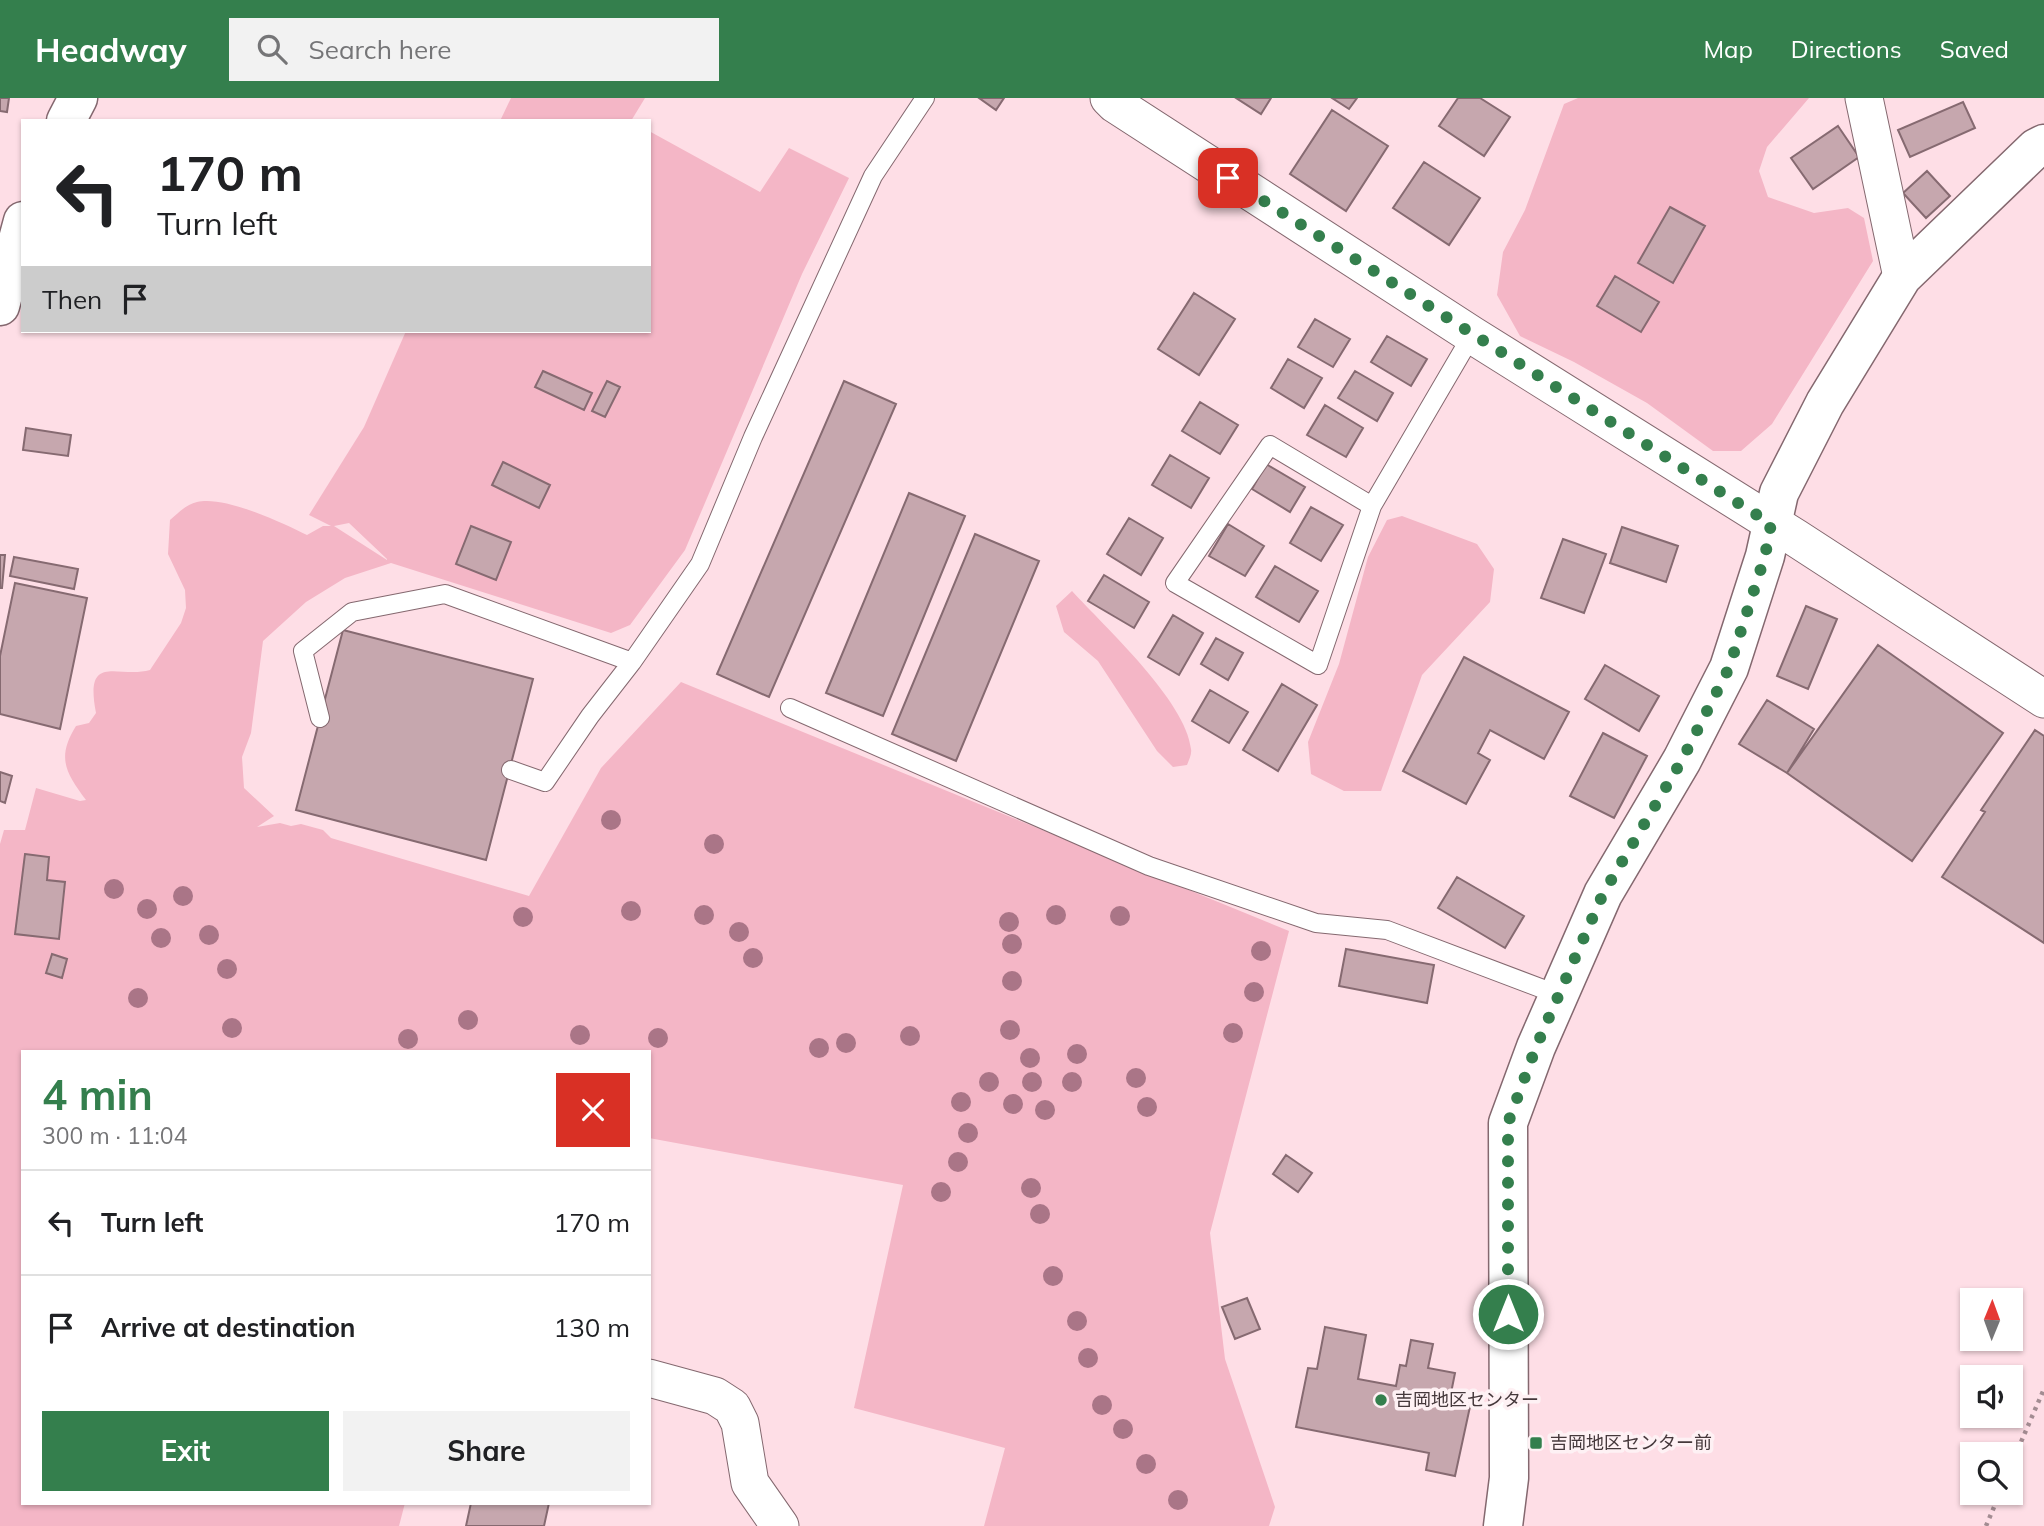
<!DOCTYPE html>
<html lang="en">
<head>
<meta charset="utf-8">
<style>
  :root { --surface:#fff; --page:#f2f2f2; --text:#202124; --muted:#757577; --line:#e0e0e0; --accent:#347f4d }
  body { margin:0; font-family:Mulish,"Noto Sans JP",sans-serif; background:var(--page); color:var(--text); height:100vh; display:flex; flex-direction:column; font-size:26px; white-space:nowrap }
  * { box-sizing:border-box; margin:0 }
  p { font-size:23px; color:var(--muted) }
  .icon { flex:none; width:38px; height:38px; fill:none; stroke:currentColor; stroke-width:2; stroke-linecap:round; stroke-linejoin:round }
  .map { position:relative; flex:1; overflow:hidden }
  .side { position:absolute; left:21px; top:952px; width:630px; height:455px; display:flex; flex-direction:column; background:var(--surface); border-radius:0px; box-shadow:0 2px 5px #0004 }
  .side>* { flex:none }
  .banner { position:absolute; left:21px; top:21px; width:630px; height:214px; border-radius:0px; box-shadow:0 2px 5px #0004; background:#fff; color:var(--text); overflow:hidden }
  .needle { width:46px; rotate:1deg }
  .buttons { position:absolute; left:1960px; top:1190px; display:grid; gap:14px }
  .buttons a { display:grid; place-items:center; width:63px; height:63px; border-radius:0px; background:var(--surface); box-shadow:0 2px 5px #0004; font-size:35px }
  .pin { position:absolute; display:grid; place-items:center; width:60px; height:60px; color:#fff; margin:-30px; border-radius:14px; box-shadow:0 4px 10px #0006 }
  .me { position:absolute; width:77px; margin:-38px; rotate:0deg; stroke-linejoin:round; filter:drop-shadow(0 0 5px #0008) }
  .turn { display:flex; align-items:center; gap:24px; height:147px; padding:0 21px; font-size:32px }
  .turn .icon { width:91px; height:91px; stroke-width:2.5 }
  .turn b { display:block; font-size:49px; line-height:60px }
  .then { display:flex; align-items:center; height:66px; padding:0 21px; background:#0003; gap:14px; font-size:26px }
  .round { display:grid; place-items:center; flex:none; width:74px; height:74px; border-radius:0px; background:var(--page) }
  .headline { display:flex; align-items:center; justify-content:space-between; height:119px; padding:0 21px }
  h1 { font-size:42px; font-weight:700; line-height:52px; color:var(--accent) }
  .action { display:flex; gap:14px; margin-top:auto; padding:14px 21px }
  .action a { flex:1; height:80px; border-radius:0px; background:var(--accent); color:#fff; font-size:28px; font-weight:700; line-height:80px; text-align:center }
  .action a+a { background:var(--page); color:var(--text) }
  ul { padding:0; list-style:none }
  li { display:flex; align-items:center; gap:21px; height:105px; padding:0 21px; border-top:2px solid var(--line) }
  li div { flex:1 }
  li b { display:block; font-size:26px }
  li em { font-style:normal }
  header { display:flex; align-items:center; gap:42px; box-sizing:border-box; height:98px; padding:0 35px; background:var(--accent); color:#fff }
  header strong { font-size:33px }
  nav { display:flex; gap:38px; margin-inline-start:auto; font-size:24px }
  .search { width:490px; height:63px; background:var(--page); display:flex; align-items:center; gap:18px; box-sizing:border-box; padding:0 24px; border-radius:0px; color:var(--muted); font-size:26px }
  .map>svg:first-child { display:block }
</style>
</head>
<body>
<header>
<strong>Headway</strong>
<div class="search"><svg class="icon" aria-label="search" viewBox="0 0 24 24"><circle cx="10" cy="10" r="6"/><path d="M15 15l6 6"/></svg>Search here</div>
<nav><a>Map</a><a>Directions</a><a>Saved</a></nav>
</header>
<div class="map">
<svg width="2044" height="1428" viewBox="0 0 2044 1428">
  <rect width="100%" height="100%" fill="#fedee6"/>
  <path fill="#f4b6c6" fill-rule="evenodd" d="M511,0H645L631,23H500Z
    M1578,0H1809L1767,49L1759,73L1768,99L1814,115L1848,110L1864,120L1873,163L1772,326L1741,353H1713L1647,305L1574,264L1520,238L1497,197L1503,154L1525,112L1564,6Z
    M649,33L760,94L789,50L849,80L802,176L685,452L630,527L611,535L391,465L345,480L306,504L263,543L251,635L242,659L244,690L274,718L257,729L280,725L291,728L301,726L323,732L331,740L529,798L601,670L681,584L1289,833L1210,1135L1225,1261L1275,1409L1269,1428H984L1005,1350L854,1310L903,1087L649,1040V954H23V1405H405L399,1428H0V746L4,732H25L36,690L80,703L86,702C66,675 56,660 76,628L89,625L96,615C84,553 118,581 150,572L181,525L186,510L185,492L168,456L170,422C178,415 187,406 197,404C224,397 283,425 307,437L323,428H331L309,417L364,329L406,233H649ZM349,425L387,461V462L334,428Z
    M1402,418L1477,446L1494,471L1490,504L1422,577L1381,693H1344L1311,676L1308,644L1339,566L1368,459L1387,422Z
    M1072,493C1105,529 1186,603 1191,651C1192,656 1189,662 1187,667L1173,669L1157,653L1098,563L1064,534L1056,508Z"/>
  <path fill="#c6a7ae" stroke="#866a71" stroke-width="2" d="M0,0H9L7,14L0,13Z
    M979,0H1004L996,12Z
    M1236,0H1271L1261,16Z
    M1332,0H1357L1349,11Z
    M1458,0H1480L1510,19L1484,58L1439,28Z
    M1963,4L1975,30L1910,59L1898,32Z
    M1332,12L1388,48L1346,113L1290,76Z
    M1838,28L1859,59L1813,91L1791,60Z
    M1424,64L1480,100L1449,147L1393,110Z
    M1927,73L1950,98L1926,120L1903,95Z
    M1670,109L1705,128L1673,185L1638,165Z
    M1615,178L1659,204L1641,234L1597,208Z
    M1194,195L1235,221L1199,277L1158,251Z
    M1315,221L1350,241L1333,269L1298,249Z
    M1387,238L1427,261L1411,288L1371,264Z
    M1288,261L1322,280L1304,310L1271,290Z
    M543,273L592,295L584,312L535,289Z
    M1355,273L1393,295L1377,323L1338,300Z
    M607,283L620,289L605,319L592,313Z
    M844,283L896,306L769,599L717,576Z
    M1200,304L1238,327L1220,356L1182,333Z
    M1325,307L1363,330L1346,359L1307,337Z
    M26,330L71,337L68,358L23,352Z
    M1170,357L1209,380L1191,410L1152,387Z
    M503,364L550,387L539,410L492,387Z
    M1266,366L1305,389L1290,414L1252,391Z
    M909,395L965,418L883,618L826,595Z
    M1311,409L1343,427L1321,463L1290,445Z
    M1129,420L1163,440L1141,477L1107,456Z
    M1228,426L1264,448L1245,478L1209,458Z
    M471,428L511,444L496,482L456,466Z
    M1622,429L1678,448L1666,484L1610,465Z
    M975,436L1039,463L956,663L892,636Z
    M1563,441L1606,456L1584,515L1541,500Z
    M0,457H5L2,490H0Z
    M14,459L78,471L74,491L10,478Z
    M1275,468L1318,493L1299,524L1256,499Z
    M1104,477L1149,504L1134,530L1088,503Z
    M15,485L87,500L60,631L0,616V558Z
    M1806,508L1837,521L1808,591L1777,578Z
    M1173,517L1203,535L1179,577L1148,559Z
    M343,532L533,581L486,762L296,712Z
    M1216,540L1243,555L1228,582L1201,566Z
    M1878,547L2003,635L1912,763L1787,675Z
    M1464,559L1569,614L1544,661L1490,632L1478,655L1490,662L1466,706L1403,673Z
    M1605,567L1659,598L1639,633L1585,601Z
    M1282,586L1317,607L1278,673L1243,652Z
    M1210,592L1248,614L1229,645L1192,623Z
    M1767,602L1814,631L1787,675L1739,646Z
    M2035,632L2044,638V845L1942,779L1985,714L1981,712Z
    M1603,635L1647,658L1614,720L1570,698Z
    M0,674L12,678L5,705L0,703Z
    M25,756L49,759L47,782L65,784L59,841L15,836Z
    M1457,779L1524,818L1505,850L1438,810Z
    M1346,851L1434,867L1427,905L1339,888Z
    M52,856L67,861L62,880L46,875Z
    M1286,1057L1312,1075L1298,1094L1273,1076Z
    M1247,1200L1260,1231L1235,1241L1222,1209Z
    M1325,1229L1366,1237L1358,1281L1396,1288L1400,1267L1406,1268L1411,1242L1433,1246L1428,1270L1455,1275L1450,1300L1471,1304L1455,1378L1426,1372L1429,1355L1296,1329L1308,1270L1317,1271Z
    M471,1405H549L544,1428H466Z"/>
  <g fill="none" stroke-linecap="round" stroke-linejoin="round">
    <defs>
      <path id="service" d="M1372,408L1270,347L1175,485L1318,567L1372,408L1472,237
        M790,610L1149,768L1316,825L1387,832L1559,897
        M320,620L303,553L352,514L445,496L632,564
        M511,672L545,684L590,618L632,564L700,466L753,339L873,78L925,0"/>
      <path id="minor" d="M1109,0L1115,6L1472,237L1796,440L2044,601
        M1864,0L1902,179
        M649,1280L715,1298L732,1309L740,1325L750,1385L780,1428"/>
      <path id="tertiary" d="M1503,1428L1509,1380L1508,1025L1536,949L1603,796L1682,662L1729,570L1765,458L1779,395L1825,305L1902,179L2036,50L2044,46"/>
      <path id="secondary" d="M66,23L78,0
        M0,208L23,123"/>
    </defs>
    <use href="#service" stroke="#84686f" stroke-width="20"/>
    <use href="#minor" stroke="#84686f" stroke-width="39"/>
    <use href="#tertiary" stroke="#84686f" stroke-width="41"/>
    <use href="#secondary" stroke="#84686f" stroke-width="41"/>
    <path stroke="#a38c92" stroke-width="4.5" stroke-dasharray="3.5 5" stroke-linecap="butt" d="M2011,1367L2044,1291
      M1986,1428L2000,1395"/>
    <use href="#service" stroke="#fff" stroke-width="18"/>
    <use href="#minor" stroke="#fff" stroke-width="37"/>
    <use href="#tertiary" stroke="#fff" stroke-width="38"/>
    <use href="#secondary" stroke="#fff" stroke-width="38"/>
  </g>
  <g fill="#aa7587">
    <circle cx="611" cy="722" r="10"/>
    <circle cx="714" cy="746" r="10"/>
    <circle cx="114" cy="791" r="10"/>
    <circle cx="183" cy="798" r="10"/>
    <circle cx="147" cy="811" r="10"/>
    <circle cx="631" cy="813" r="10"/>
    <circle cx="704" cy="817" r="10"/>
    <circle cx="1056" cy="817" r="10"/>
    <circle cx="1120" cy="818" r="10"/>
    <circle cx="523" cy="819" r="10"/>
    <circle cx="1009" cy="824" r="10"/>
    <circle cx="739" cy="834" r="10"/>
    <circle cx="209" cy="837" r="10"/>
    <circle cx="161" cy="840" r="10"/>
    <circle cx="1012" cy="846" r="10"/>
    <circle cx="1261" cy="853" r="10"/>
    <circle cx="753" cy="860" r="10"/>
    <circle cx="227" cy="871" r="10"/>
    <circle cx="1012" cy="883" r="10"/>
    <circle cx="1254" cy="894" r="10"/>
    <circle cx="138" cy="900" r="10"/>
    <circle cx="468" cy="922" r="10"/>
    <circle cx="232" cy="930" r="10"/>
    <circle cx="1010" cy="932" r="10"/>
    <circle cx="1233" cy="935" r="10"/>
    <circle cx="580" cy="937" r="10"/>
    <circle cx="910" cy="938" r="10"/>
    <circle cx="658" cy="940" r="10"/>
    <circle cx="408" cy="941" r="10"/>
    <circle cx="846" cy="945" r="10"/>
    <circle cx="819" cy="950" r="10"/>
    <circle cx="1077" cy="956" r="10"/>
    <circle cx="1030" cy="960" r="10"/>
    <circle cx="1136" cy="980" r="10"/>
    <circle cx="989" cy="984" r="10"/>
    <circle cx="1032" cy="984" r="10"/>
    <circle cx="1072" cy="984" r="10"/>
    <circle cx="961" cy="1004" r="10"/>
    <circle cx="1013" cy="1006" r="10"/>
    <circle cx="1147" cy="1009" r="10"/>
    <circle cx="1045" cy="1012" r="10"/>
    <circle cx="968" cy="1035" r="10"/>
    <circle cx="958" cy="1064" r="10"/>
    <circle cx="1031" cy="1090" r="10"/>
    <circle cx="941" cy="1094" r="10"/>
    <circle cx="1040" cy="1116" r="10"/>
    <circle cx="1053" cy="1178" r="10"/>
    <circle cx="1077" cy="1223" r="10"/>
    <circle cx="1088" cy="1260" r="10"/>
    <circle cx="1102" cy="1307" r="10"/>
    <circle cx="1123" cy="1331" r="10"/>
    <circle cx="1146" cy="1366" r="10"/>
    <circle cx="1178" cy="1402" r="10"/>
  </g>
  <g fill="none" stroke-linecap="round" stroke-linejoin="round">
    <path stroke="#347f4d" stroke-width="12" stroke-dasharray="0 21.6" d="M1228,80L1771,426L1765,458L1729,570L1682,662L1603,796L1536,949L1508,1025V1216"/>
  </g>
  <g fill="#347f4d" stroke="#fef1f4" stroke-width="2.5">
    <circle cx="1381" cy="1302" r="7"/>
    <rect x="1529" y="1338" width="14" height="14" rx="3.5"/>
  </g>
  <g text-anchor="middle" stroke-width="7" stroke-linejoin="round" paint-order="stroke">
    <g font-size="18" fill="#45383b" stroke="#fef1f4" text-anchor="start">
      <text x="1395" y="1308">吉岡地区センター</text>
      <text x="1550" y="1351">吉岡地区センター前</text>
    </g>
  </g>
</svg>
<div class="buttons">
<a><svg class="needle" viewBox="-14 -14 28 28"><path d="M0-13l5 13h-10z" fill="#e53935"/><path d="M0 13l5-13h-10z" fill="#757577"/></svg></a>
<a><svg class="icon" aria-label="sound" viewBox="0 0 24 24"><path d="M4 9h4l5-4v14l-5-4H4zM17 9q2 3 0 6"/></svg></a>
<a><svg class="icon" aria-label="search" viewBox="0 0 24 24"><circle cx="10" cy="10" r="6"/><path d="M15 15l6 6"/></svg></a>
</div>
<div class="pin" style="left:1228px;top:80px;background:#d93025"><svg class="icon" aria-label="arrive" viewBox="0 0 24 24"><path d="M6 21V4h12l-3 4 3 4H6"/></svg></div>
<svg class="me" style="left:1508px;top:1216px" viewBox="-20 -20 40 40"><circle r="17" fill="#347f4d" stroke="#fff" stroke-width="3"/><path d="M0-11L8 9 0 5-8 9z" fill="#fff"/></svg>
<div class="banner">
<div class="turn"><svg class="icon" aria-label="left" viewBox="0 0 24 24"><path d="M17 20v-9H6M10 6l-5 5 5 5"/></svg><div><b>170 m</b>Turn left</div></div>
<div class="then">Then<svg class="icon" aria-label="arrive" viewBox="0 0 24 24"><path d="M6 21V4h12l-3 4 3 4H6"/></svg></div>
</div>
<section class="side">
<div class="headline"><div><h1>4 min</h1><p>300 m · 11:04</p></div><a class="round" style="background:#d93025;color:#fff"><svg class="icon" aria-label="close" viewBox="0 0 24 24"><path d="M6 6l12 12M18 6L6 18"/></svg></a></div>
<ul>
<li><svg class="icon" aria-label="left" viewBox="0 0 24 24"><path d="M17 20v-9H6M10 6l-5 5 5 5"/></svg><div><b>Turn left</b></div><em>170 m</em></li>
<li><svg class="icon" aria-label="arrive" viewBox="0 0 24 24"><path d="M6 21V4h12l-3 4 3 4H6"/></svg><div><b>Arrive at destination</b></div><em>130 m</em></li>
</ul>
<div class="action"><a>Exit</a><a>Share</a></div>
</section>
</div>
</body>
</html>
